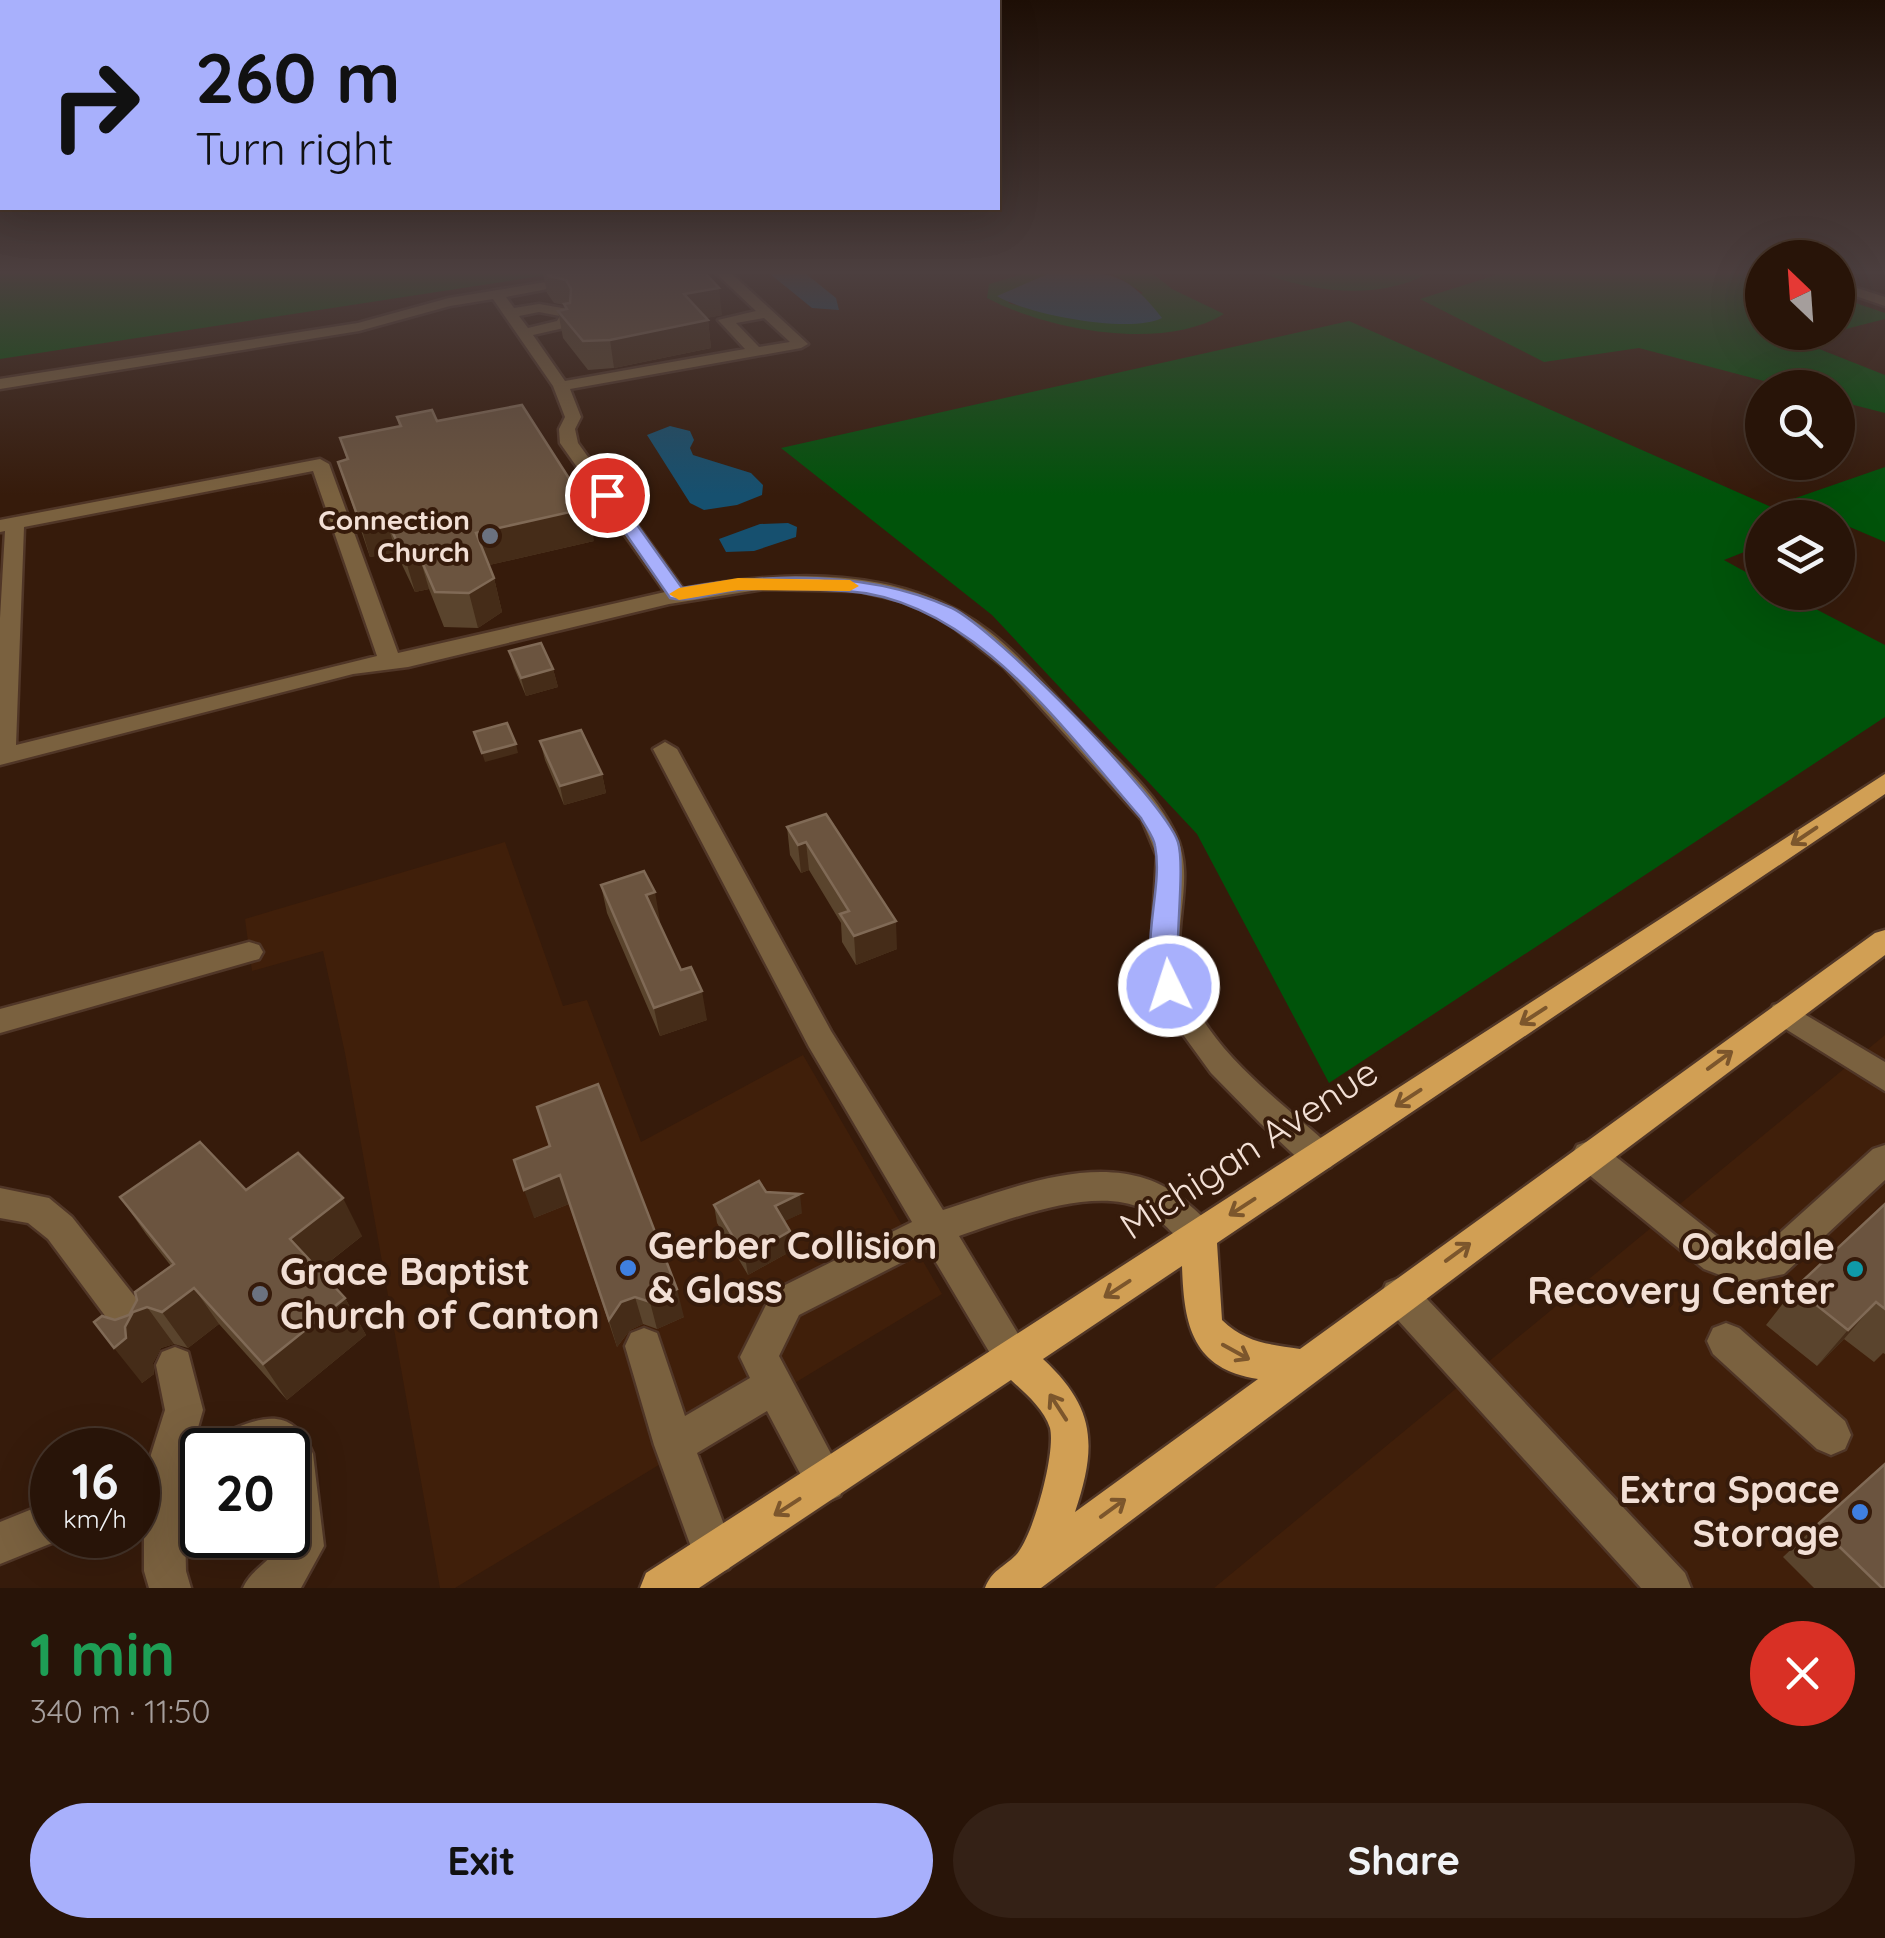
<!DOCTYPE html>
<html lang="en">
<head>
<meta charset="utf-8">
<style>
  :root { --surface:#281408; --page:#342116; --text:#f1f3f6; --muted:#a59e9c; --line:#443329; --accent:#a8b0fc }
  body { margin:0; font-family:Quicksand,sans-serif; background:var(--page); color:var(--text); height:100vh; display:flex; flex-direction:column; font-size:38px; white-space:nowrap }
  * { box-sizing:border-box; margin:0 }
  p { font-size:32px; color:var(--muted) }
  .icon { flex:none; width:55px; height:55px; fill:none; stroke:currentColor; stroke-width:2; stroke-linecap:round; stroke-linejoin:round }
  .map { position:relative; height:1588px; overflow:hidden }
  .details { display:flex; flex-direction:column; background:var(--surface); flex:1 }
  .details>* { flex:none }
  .hud { position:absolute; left:0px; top:0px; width:1000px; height:210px; box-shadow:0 10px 40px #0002,0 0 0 2px var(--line); background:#a8b0fc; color:#111; overflow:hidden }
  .needle { width:65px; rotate:335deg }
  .fabs { position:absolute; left:1745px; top:240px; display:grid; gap:20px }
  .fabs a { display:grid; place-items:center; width:110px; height:110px; border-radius:50%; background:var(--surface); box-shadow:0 10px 40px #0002,0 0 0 2px var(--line); font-size:50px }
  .speed { position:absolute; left:30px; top:1428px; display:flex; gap:20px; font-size:50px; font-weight:700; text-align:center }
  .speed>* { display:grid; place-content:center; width:130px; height:130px; border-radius:50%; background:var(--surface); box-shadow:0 10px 40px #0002,0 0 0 2px var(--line); line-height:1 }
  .speed small { font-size:25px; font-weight:400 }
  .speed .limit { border:5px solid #111; border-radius:15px; background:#fff; color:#111 }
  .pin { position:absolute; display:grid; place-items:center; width:85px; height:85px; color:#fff; margin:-42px; border:5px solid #fff; border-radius:50%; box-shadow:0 2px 10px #0007 }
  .me { position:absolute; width:110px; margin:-55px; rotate:356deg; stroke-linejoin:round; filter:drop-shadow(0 0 8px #0008) }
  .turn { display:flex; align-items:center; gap:35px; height:210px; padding:0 30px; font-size:45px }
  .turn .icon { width:130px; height:130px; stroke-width:2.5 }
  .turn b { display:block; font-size:70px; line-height:85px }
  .round { display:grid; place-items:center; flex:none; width:105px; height:105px; border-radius:52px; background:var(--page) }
  .headline { display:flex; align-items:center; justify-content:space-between; height:170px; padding:0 30px }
  h1 { font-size:60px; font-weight:700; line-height:75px; color:#1e9e55 }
  .cta { display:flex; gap:20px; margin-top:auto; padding:20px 30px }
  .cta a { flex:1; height:115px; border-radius:60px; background:var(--accent); color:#111; font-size:40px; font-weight:700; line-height:115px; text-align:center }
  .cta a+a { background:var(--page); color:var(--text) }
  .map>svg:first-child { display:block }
</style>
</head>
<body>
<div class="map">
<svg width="1885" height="1588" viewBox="0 0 1885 1588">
  <rect width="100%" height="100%" fill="#361b0b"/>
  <path fill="#401f0a" d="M505,842L563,1006L587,1000L641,1142L803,1055L942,1294L455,1588H440L345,1053L323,951L252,971L245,919Z
    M1885,1035V1588H1214Z"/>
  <path fill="#00530a" d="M0,273H560L0,359Z
    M1026,273H1050L1008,303L1064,317L1143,293L1112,273H1152L1172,289L1224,314C1162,352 1047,330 987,298L989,284Z
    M1262,273H1423L1425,275C1377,300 1312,292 1262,273Z
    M1502,273H1762V332L1833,333L1799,341L1885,375V413L1838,401V388L1787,387L1639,348L1544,362L1420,299Z
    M1838,297L1885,313V319L1838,331Z
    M1349,321L1794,517L1762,518V545L1724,560L1762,581V592L1785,593L1885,645V717L1329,1083L1197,834L992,615L781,448Z
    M1885,467V542L1838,522V518L1826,517L1787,501Z"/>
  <path fill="#16506f" d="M769,273H805L836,298L839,310L812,308Z
    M1050,273C1109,273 1123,268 1162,318C1131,334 1028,315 997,296Z
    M670,426L690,431L694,440L690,448L693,455L751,473L763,485L762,495L737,505L704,510L690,503L647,435Z
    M788,523L797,527L796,537L754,551L726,552L719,539L760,524Z"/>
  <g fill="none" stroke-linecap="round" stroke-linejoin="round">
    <defs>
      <path id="minor" d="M600,273H632L506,297L514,308L539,304L568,309L573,318L568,327L533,335L565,381L745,349L718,320L756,311L716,273H731L808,344L801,348L570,389L581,417L575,429L578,443L683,589C786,570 904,564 990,632C1022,657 1048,689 1076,718C1111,754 1153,788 1175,833C1193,869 1179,908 1179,946C1181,1033 1273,1094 1331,1147L1336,1157L1331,1167L1319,1171L1307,1167L1260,1123L1211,1073L1171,1018L1155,981L1151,950L1157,856L1142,820L1004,667L942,618L898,600L859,591L764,589L669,604L408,667L353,674L0,765V618L5,531L0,532V520L320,459L329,464L398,653L665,592L560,443L559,429L565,417L553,386L493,299L450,306L359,331L0,389V379L358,323L449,298ZM539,312L560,316L557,321L528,328L519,316ZM764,318L790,342L759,347L736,323ZM313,471L377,656L16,745L24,527Z
        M1838,282L1885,297V306L1838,290Z
        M665,742L677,749L831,1031L943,1210C1016,1187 1119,1142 1186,1202C1198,1213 1210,1221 1216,1236L1211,1247L1199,1252C1176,1243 1165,1219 1143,1209C1094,1185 1007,1220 959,1236L1032,1357L1026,1370L1013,1375L1000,1370L928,1249L799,1315L779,1356L846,1482L840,1496L826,1502L812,1496L767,1411L697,1453L735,1554L729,1569L714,1575L699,1569L654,1445L625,1346L631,1333L644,1328L657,1333L685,1416L750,1378L740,1357L773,1291L912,1222L809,1047L653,749Z
        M249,942L259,945L263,952L259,959L0,1033V1009Z
        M1784,1002L1885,1062V1091L1773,1021L1769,1013L1773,1005Z
        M1589,1141L1601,1145L1729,1246L1741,1251L1763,1248L1873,1149L1885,1145V1180L1784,1274L1741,1283L1704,1269L1577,1165L1572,1155L1577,1145Z
        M0,1188L49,1198L72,1217L155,1322L161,1335L155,1348L142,1353L129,1348L48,1239L28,1223L0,1218Z
        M1399,1278L1412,1283L1685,1573L1691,1588H1641L1386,1307L1381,1295L1386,1283Z
        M1726,1323L1739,1328L1845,1421L1851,1435L1845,1449L1831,1455L1817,1449L1713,1354L1707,1341L1713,1328Z
        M175,1347L188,1352L203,1410L193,1445L202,1441L212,1445L216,1436C257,1419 291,1401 313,1454L324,1546L301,1588H243C252,1566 279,1560 281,1535H288V1450H202V1481L184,1489L186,1571L191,1588H149L144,1571V1506L138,1508V1468L148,1464L165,1410L156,1365L162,1352Z
        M52,1501V1535L67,1537L0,1564V1522Z"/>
      <path id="major" d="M1885,774V794L1217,1243L1222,1320C1246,1343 1268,1344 1300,1349L1875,933L1885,930V955L1041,1588H985C992,1570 1003,1568 1016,1555C1033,1537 1056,1453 1050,1428C1044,1409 1025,1393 1011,1380L699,1588H640L646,1573ZM1182,1266C1184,1323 1191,1369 1258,1379L1075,1512C1097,1446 1096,1408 1043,1359Z"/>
    </defs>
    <use href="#minor" stroke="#503627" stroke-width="5"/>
    <use href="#major" stroke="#503627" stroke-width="5"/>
    <use href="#minor" fill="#7a613f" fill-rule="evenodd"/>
    <use href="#major" fill="#d19f54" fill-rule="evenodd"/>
  </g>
  <path fill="#5a442d" d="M543,273H705L722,315L706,318L708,320L711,348L614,368L588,370L563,338L558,311L564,310V305L554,303L547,293Z
    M397,417L437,421L594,541L489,565L494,578L502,612L478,628L444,627L429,589L415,592L396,552L370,557L338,462L347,460L340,438L399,427Z
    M509,651L553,669L558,687L526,696L514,668Z
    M540,741L602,774L606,793L564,805L545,760Z
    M826,814L897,949L856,965L842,942L841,923L809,870L801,873L790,855L787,827Z
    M601,885L660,921L658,922L681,970L707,1020L660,1036L607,913Z
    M550,1146L684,1317L657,1329L643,1324L630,1330L617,1347L569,1204L534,1218Z
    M766,1192L802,1213L784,1221L790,1231L793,1250L748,1275L717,1223L714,1205Z
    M120,1197L362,1236L319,1270L345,1298L366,1335L287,1400L219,1324L188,1348L174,1344L161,1348L153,1363L154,1374L142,1383L115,1320L129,1315L171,1266L146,1234Z
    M1885,1204V1354L1883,1353L1874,1362L1844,1339L1817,1366L1766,1325L1795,1288Z
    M1817,1525L1885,1588H1814L1783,1557Z"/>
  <path fill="#452c18" d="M719,288L722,315L687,322L684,294Z
    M708,320L711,348L614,368L610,340Z
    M588,508L594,541L485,566L476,533Z
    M386,519L396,552L370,557L360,523Z
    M419,555L429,589L415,592L405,558Z
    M494,578L502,612L478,628L469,593Z
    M553,669L558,687L526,696L521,678Z
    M516,744L518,753L485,762L482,753Z
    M602,774L606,793L564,805L560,786Z
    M806,842L809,870L801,873L798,845Z
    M655,892L660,921L652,924L646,895Z
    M896,921L897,949L856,965L854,936Z
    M702,991L707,1020L660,1036L654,1008Z
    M560,1175L569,1204L534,1218L524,1190Z
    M800,1194L802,1213L777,1225L775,1206Z
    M343,1198L362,1236L311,1276L290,1239Z
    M790,1231L793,1250L748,1275L745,1257Z
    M194,1288L219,1324L188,1348L162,1312Z
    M677,1289L684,1317L657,1329L650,1302Z
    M635,1297L643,1324L630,1330L617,1347L609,1320L621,1302Z
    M345,1298L366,1335L287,1400L263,1364Z
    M1876,1302L1844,1339L1817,1366L1848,1330Z
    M147,1307L174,1344L161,1348L153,1363L154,1374L142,1383L114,1348L133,1312Z"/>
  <path fill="#6b543f" stroke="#806a56" stroke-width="2.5" d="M547,273H705L719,288L684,294L708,320L610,340L583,341L558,311L567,309L564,304L570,303L571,289L566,280L549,276Z
    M522,405L588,508L476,533L494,578L469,593L435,592L419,555L405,558L386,519L360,523L338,462L348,459L340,438L401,426L397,417L432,410L437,421Z
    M541,643L553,669L521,678L509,651Z
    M507,723L516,744L482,753L474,732Z
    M581,730L602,774L560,786L540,741Z
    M826,814L896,921L854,936L840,914L849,911L806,842L798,845L787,827Z
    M644,871L655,892L646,895L681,970L691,967L702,991L654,1008L601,885Z
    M598,1084L677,1289L650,1302L635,1297L621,1302L609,1320L560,1175L524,1190L514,1160L550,1146L537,1107Z
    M200,1142L246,1190L298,1153L343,1198L290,1239L345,1298L263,1364L194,1288L162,1312L147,1307L133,1312L125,1327L126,1338L114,1348L94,1322L102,1316L115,1320L129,1315L137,1300L135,1292L174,1264L120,1197Z
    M759,1181L766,1192L800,1194L775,1206L790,1231L745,1257L714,1205Z
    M1885,1204V1309L1876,1302L1848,1330L1795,1288Z
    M1885,1464V1588H1882L1817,1525Z"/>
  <defs><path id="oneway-shaft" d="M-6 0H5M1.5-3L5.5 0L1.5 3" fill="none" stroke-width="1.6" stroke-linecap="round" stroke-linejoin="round" transform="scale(2.5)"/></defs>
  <g stroke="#7c562c">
    <use href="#oneway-shaft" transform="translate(1804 836) rotate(146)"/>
    <use href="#oneway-shaft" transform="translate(1533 1016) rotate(147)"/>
    <use href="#oneway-shaft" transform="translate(1720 1060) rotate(-36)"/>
    <use href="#oneway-shaft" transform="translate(1408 1098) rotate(147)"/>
    <use href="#oneway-shaft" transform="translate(1242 1207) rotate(147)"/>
    <use href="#oneway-shaft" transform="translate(1458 1252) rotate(-36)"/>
    <use href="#oneway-shaft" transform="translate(1117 1289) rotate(147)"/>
    <use href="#oneway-shaft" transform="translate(1236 1352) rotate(29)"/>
    <use href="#oneway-shaft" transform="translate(1058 1407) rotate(-123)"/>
    <use href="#oneway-shaft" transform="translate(787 1507) rotate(147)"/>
    <use href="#oneway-shaft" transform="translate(1113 1508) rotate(-36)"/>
  </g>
  <linearGradient id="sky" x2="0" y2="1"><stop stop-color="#1e0f06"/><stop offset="0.55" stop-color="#4c3f3f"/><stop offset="1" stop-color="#4c3f3f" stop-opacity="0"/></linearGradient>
  <rect width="1885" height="495" fill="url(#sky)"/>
  <path fill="#a8b0fc" stroke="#6d72a4" stroke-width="2.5" d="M601,491H613L682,588C770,573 869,570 952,608C994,628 1164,800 1178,842C1184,861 1178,919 1178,941C1178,958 1187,979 1179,994H1160C1136,951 1164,891 1155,846C1154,837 1145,826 1141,818C1063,729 973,599 846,591C811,589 773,587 738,590C716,591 692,603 670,598L599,495Z"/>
  <path fill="#f59e0b" d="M738,578L850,580L859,586L850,591L738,590L679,600L669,594L679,588Z"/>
  <g fill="#6b7280" stroke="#361b0b" stroke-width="4">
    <circle cx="490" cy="536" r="10"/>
    <circle cx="260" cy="1294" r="10"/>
  </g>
  <g fill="#3f7fe0" stroke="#361b0b" stroke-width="4">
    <circle cx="628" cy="1268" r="10"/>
    <circle cx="1860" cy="1512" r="10"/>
  </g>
  <circle fill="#0f9aa8" stroke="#361b0b" stroke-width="4" cx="1855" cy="1269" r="10"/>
  <g text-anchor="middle" stroke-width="8" stroke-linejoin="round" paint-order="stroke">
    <g font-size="28" font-weight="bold" fill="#f2dfd5" stroke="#361b0b" text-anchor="end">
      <text x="470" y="530">Connection<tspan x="470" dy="32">Church</tspan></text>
    </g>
    <g font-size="38" fill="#f2dfd5" stroke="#361b0b">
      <text transform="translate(1249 1149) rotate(-33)" y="13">Michigan Avenue</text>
    </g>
    <g font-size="38" font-weight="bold" fill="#f2dfd5" stroke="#361b0b" text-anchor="start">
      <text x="648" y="1259">Gerber Collision<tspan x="648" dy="44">&amp; Glass</tspan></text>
      <text x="1835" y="1260" text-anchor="end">Oakdale<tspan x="1835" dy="44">Recovery Center</tspan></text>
      <text x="280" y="1285">Grace Baptist<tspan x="280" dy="44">Church of Canton</tspan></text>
      <text x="1840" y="1503" text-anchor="end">Extra Space<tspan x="1840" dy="44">Storage</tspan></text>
    </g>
  </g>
</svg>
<div class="fabs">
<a><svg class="needle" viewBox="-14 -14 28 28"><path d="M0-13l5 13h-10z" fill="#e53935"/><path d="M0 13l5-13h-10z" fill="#a59e9c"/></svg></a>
<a><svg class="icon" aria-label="search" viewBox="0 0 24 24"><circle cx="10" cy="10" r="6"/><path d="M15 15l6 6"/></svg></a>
<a><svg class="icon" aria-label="layers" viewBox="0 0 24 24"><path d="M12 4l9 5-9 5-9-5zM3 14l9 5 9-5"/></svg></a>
</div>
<div class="speed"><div>16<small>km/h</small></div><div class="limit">20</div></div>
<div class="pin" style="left:607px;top:495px;background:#d93025"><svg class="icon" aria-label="arrive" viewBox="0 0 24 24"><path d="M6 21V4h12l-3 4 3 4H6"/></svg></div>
<svg class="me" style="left:1169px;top:986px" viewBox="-20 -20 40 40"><circle r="17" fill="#a8b0fc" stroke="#fff" stroke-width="3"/><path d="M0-11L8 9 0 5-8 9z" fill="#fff"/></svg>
<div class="hud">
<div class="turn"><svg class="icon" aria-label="right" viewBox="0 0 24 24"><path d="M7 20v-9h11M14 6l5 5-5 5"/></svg><div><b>260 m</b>Turn right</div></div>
</div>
</div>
<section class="details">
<div class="headline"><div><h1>1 min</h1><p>340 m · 11:50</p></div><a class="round" style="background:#d93025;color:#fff"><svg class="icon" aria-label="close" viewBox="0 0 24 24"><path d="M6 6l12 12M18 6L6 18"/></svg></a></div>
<div class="cta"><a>Exit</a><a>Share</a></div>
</section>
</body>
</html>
